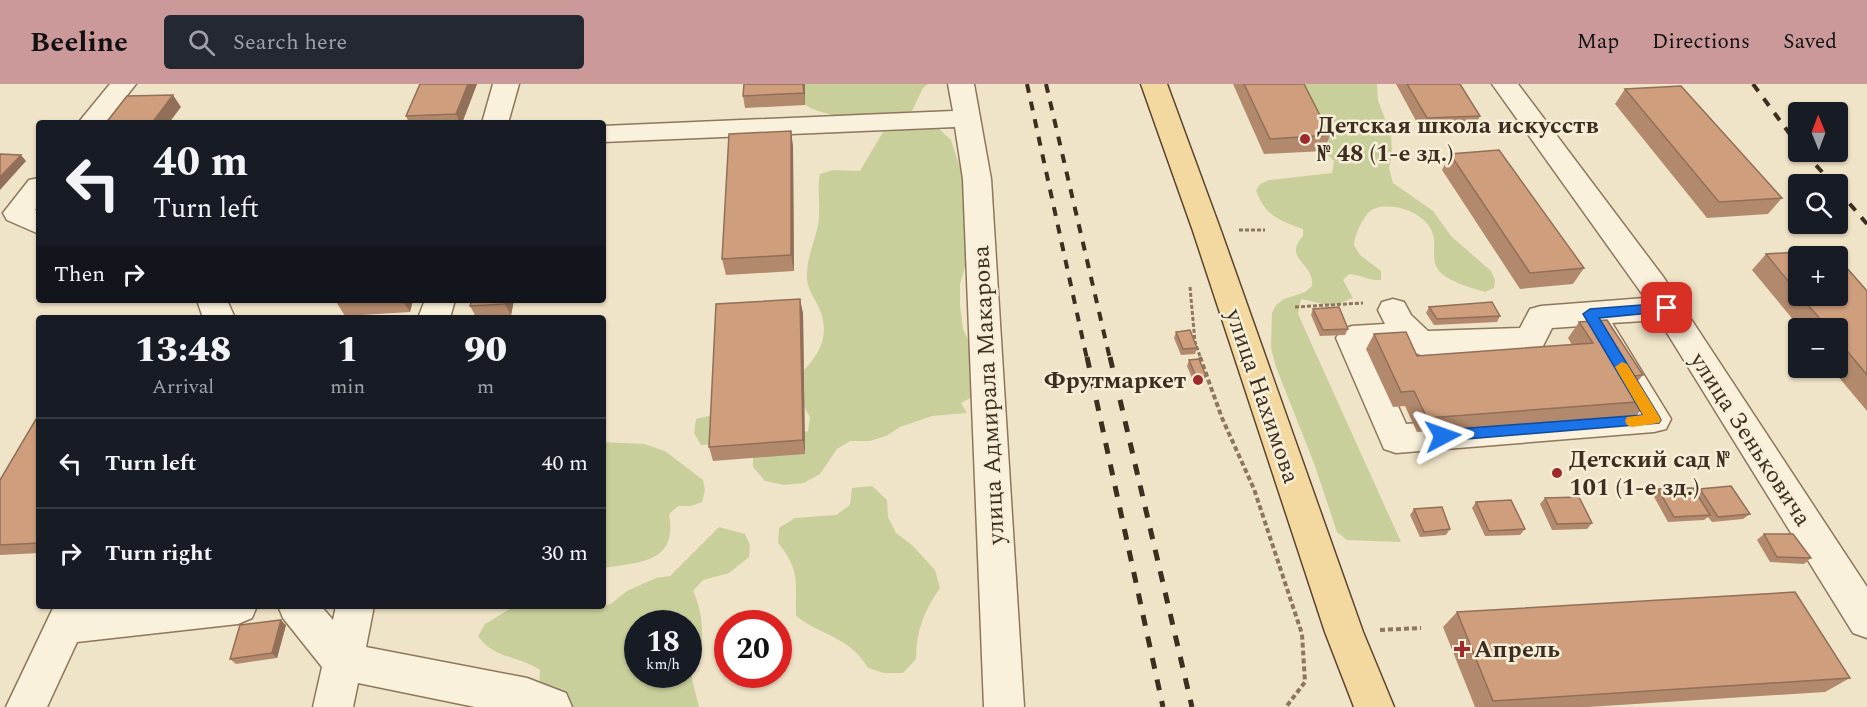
<!DOCTYPE html>
<html lang="en">
<head>
<meta charset="utf-8">
<style>
  :root { --surface:#171b24; --page:#242831; --text:#f1f3f6; --muted:#9ea1a6; --line:#363941; --accent:#cc999b }
  body { margin:0; font-family:Spectral,serif; background:var(--page); color:var(--text); height:100vh; display:flex; flex-direction:column; font-size:22px; white-space:nowrap }
  * { box-sizing:border-box; margin:0 }
  p { font-size:20px; color:var(--muted) }
  .icon { flex:none; width:33px; height:33px; fill:none; stroke:currentColor; stroke-width:2; stroke-linecap:round; stroke-linejoin:round }
  .map { position:relative; flex:1; overflow:hidden }
  .sheet { position:absolute; left:36px; top:231px; width:570px; height:294px; display:flex; flex-direction:column; background:var(--surface); border-radius:6px; box-shadow:0 2px 4px #0004 }
  .sheet>* { flex:none }
  .banner { position:absolute; left:36px; top:36px; width:570px; height:183px; border-radius:6px; box-shadow:0 2px 4px #0004; background:#171b24; color:var(--text); overflow:hidden }
  .needle { width:39px; rotate:359deg }
  .fabs { position:absolute; left:1788px; top:18px; display:grid; gap:12px }
  .fabs a { display:grid; place-items:center; width:60px; height:60px; border-radius:6px; background:var(--surface); box-shadow:0 2px 4px #0004; font-size:30px }
  .speed { position:absolute; left:624px; top:526px; display:flex; gap:12px; font-size:30px; font-weight:700; text-align:center }
  .speed>* { display:grid; place-content:center; width:78px; height:78px; border-radius:50%; background:var(--surface); box-shadow:0 2px 4px #0004; line-height:1 }
  .speed small { font-size:15px; font-weight:400 }
  .speed .limit { border:9px solid #d22; background:#fff; color:#111 }
  .pin { position:absolute; display:grid; place-items:center; width:51px; height:51px; color:#fff; margin:-26px; border-radius:12px; box-shadow:0 3px 9px #0006 }
  .me { position:absolute; width:66px; margin:-33px; rotate:86deg; stroke-linejoin:round; filter:drop-shadow(0 0 4px #0008) }
  .turn { display:flex; align-items:center; gap:21px; height:126px; padding:0 18px; font-size:27px }
  .turn .icon { width:78px; height:78px; stroke-width:2.5 }
  .turn b { display:block; font-size:42px; line-height:51px }
  .then { display:flex; align-items:center; height:57px; padding:0 18px; background:#0003; gap:12px; font-size:22px }
  .eta { display:flex; justify-content:space-evenly; align-items:center; height:102px; text-align:center }
  .eta b { font-size:36px; font-weight:800; line-height:42px }
  ul { padding:0; list-style:none }
  li { display:flex; align-items:center; gap:18px; height:90px; padding:0 18px; border-top:2px solid var(--line) }
  li div { flex:1 }
  li b { display:block; font-size:22px }
  li em { font-style:normal }
  header { display:flex; align-items:center; gap:36px; box-sizing:border-box; height:84px; padding:0 30px; background:var(--accent); color:#111 }
  header strong { font-size:28px }
  nav { display:flex; gap:33px; margin-inline-start:auto; font-size:21px }
  .search { width:420px; height:54px; background:var(--page); display:flex; align-items:center; gap:15px; box-sizing:border-box; padding:0 21px; border-radius:6px; color:var(--muted); font-size:22px }
  .map>svg:first-child { display:block }
</style>
</head>
<body>
<header>
<strong>Beeline</strong>
<div class="search"><svg class="icon" aria-label="search" viewBox="0 0 24 24"><circle cx="10" cy="10" r="6"/><path d="M15 15l6 6"/></svg>Search here</div>
<nav><a>Map</a><a>Directions</a><a>Saved</a></nav>
</header>
<div class="map">
<svg width="1867" height="623" viewBox="0 0 1867 623">
  <rect width="100%" height="100%" fill="#f0e4c8"/>
  <path fill="#c9cf9b" fill-rule="evenodd" d="M805,0H928L923,4L912,27C879,36 835,38 805,21Z
    M1290,0H1377L1378,16L1391,51L1392,71L1389,84L1393,99L1433,127L1451,152L1491,187L1495,196L1494,204L1485,208C1472,204 1453,199 1442,190C1431,181 1435,168 1434,156C1433,137 1411,125 1395,123C1386,122 1376,122 1369,128C1361,137 1355,150 1354,161L1360,171L1381,187V196C1369,197 1362,191 1349,190L1343,196L1353,214L1333,222L1301,215L1298,230L1401,458L1347,456L1337,448L1315,382L1276,283L1271,264L1272,229L1276,221L1284,215L1305,208L1312,202C1315,179 1282,175 1303,152V145C1280,137 1264,131 1256,106L1260,100L1269,96L1332,89L1334,77L1324,67Z
    M937,43L951,56L962,90L966,180L960,200V221L963,245L973,266L974,312L961,319L967,329L932,332L900,343L886,352L870,357H850L837,365L820,390L804,399L784,401L765,397L753,383V369L720,360L701,361L694,349L696,335L713,331L793,351L808,347L810,333L802,319L797,293C819,272 833,251 817,220C812,210 806,202 807,190C807,170 818,152 819,132C820,117 817,105 820,90L833,86L860,87L883,48Z
    M603,358L644,360L665,367L703,396L705,406L702,418L691,422H678L669,430C678,480 638,478 603,484Z
    M872,402L887,416L888,433L896,449L912,461L935,486L940,504C924,527 916,547 916,575L903,589H884L868,584C850,553 824,553 796,532C795,498 801,487 778,459L779,444L795,434L836,431L850,421L852,404Z
    M719,443L745,450L750,461L749,473L729,489L703,496L693,507C705,532 706,568 691,591L699,623H525L539,607L540,586C518,572 493,574 478,552L485,540L515,522H595L599,525L612,519L627,507L656,494L670,492ZM638,540H688V591H638Z"/>
  <g fill="none" stroke-linecap="round" stroke-linejoin="round">
    <defs>
      <path id="minor" d="M110,0H136L105,39H78Z
        M493,0H519L508,39H482Z
        M948,0H974L991,95L1024,623H984L963,95L955,43L603,58V42L953,27Z
        M1492,0H1518L1664,194L1867,503V554L1853,549L1659,236L1612,239L1671,335L1666,345L1654,348L1396,369L1384,365L1336,254L1341,246L1352,242L1385,240L1378,226L1382,218L1393,215L1404,218L1411,231L1428,247L1520,244L1530,225L1541,222L1645,214ZM1581,242L1630,323L1406,340L1372,264L1404,262L1410,267L1421,271L1531,268L1542,264L1552,244Z
        M39,94V121L35,126L39,128V150L7,136L3,129L29,96Z
        M197,216H227L235,234H203Z
        M425,216H455L450,234H418Z
        M54,522H257L252,534L238,540L77,558L47,623H6Z
        M278,522H321L333,536L336,522H374L366,563L527,594L566,609L572,623H475L358,599L353,623H313L322,583L283,534Z"/>
      <path id="major" d="M1141,0H1167L1221,147L1363,548L1394,623H1354L1325,548L1193,147Z"/>
    </defs>
    <use href="#minor" stroke="#8d765c" stroke-width="3"/>
    <use href="#major" stroke="#5b4430" stroke-width="3"/>
    <path stroke="#8d765c" stroke-width="3" stroke-dasharray="4 2" stroke-linecap="butt" d="M1239,146H1265
      M1190,203L1195,258L1201,275
      M1295,223L1363,219"/>
    <path stroke="#8d765c" stroke-width="4" stroke-dasharray="5 3" stroke-linecap="butt" d="M1200,273L1222,334L1254,405L1302,550L1305,598L1286,623
      M1380,546L1421,544"/>
    <use href="#minor" fill="#faf1dc" fill-rule="evenodd"/>
    <use href="#major" fill="#f3d9a0" fill-rule="evenodd"/>
    <path stroke="#3d2e20" stroke-width="4" stroke-dasharray="9 9" stroke-linecap="butt" d="M1027,0L1087,275
      M1046,0L1110,275
      M1753,0L1798,61
      M1804,68L1833,100
      M1838,106L1867,140"/>
    <path stroke="#3d2e20" stroke-width="5" stroke-dasharray="11 11" stroke-linecap="butt" d="M1087,273L1163,623
      M1110,273L1192,623"/>
  </g>
  <path fill="#b2896c" d="M477,0L462,39H409L406,32Z
    M744,0H805V21L745,24L743,12Z
    M1233,0H1304L1330,51L1324,67L1264,70Z
    M1396,0H1460L1480,32L1474,44L1421,46Z
    M1625,5L1782,114L1768,130L1707,134L1615,20Z
    M791,47L793,63L794,187L726,191L722,175Z
    M1450,70L1584,184L1573,200L1520,205L1442,86Z
    M1766,170L1798,172V212H1838L1867,207V327L1831,284H1838V244H1800L1752,186Z
    M800,215L803,230L805,370L713,377L709,363Z
    M335,216H413L410,228L345,232Z
    M472,216H514L511,231L476,233L470,222Z
    M1429,223L1500,232L1497,238L1434,241L1426,229Z
    M1313,225L1348,245L1345,251L1320,252L1311,231Z
    M1579,238L1643,291L1637,298L1649,317L1636,332L1417,348L1405,322L1393,323L1366,265L1374,250L1417,272L1572,261L1568,254Z
    M1176,248L1197,264L1195,270L1181,271L1174,254Z
    M1189,276L1206,292L1204,298L1194,299L1187,282Z
    M39,330V469L0,471V396Z
    M1658,405L1696,408L1700,405L1750,430L1743,435L1712,438L1708,433L1704,436L1668,438L1653,411Z
    M1545,414L1592,439L1587,445L1552,446L1540,420Z
    M1476,418L1525,445L1520,451L1485,452L1472,424Z
    M1414,425L1450,445L1446,451L1420,453L1410,431Z
    M1764,450L1811,474L1804,480L1770,478L1757,456Z
    M1457,528L1850,594L1825,608L1588,623H1475L1443,543Z
    M286,541L277,574L236,580L230,575Z"/>
  <path fill="#916f58" d="M468,0H477L462,39H460L456,30Z
    M803,0H805V21L804,9Z
    M173,11L181,23L169,39H152Z
    M791,47L793,63L794,187L791,171Z
    M21,71L26,77L0,106V93Z
    M800,215L803,230L805,370L803,356Z
    M402,216H413L410,228Z
    M506,216H514L511,231L505,220Z
    M281,536L286,541L277,574L272,569Z"/>
  <path fill="#cf9f7d" stroke="#916f58" stroke-width="1.5" d="M420,0H468L456,30L406,32Z
    M744,0H803L804,9L743,12Z
    M1244,0H1304L1330,51L1270,55Z
    M1407,0H1460L1480,32L1427,34Z
    M1681,2L1782,114L1719,118L1625,5Z
    M173,11L152,39H106L127,12Z
    M791,47V171L722,175L729,50Z
    M1499,66L1584,184L1530,189L1450,70Z
    M0,70L21,71L0,93Z
    M1830,166L1836,172H1798V209L1766,170Z
    M1838,174L1867,207V291L1838,256V244H1828L1800,212H1838Z
    M800,215L803,356L709,363L716,220Z
    M472,216H506L505,220L470,222Z
    M1492,218L1500,232L1437,235L1429,223Z
    M1339,223L1348,245L1323,246L1313,225Z
    M1607,236L1643,291L1633,292L1649,317L1427,334L1414,307L1401,308L1374,250L1406,248L1417,272L1593,259L1579,238Z
    M1190,246L1197,264L1183,265L1176,248Z
    M1199,275L1206,292L1196,293L1189,276Z
    M39,330V459L0,461V396Z
    M1731,402L1750,430L1718,433L1700,405Z
    M1693,404L1710,431L1674,433L1658,405Z
    M1579,413L1592,439L1557,440L1545,414Z
    M1511,416L1525,445L1489,447L1476,418Z
    M1442,423L1450,445L1424,448L1414,425Z
    M1764,450H1793L1811,474L1777,473Z
    M1795,508L1850,594L1493,617L1457,528Z
    M281,536L272,569L230,575L240,541Z"/>
  <path fill="#1a73e8" stroke="#114b97" stroke-width="1.5" d="M1667,219L1671,221L1673,224L1671,227L1599,234L1659,332L1661,336L1659,339L1443,357L1438,356L1436,352L1438,348L1443,346L1643,331L1583,230L1590,225Z"/>
  <path fill="#f59e0b" d="M1622,278L1627,280L1659,332L1661,336L1659,339L1632,343L1627,341L1625,337L1627,333L1643,331L1615,283Z"/>
  <g fill="#9e2a2b" stroke="#f7eed8" stroke-width="2">
    <circle cx="1305" cy="55" r="6"/>
    <circle cx="1198" cy="296" r="6"/>
    <circle cx="1557" cy="389" r="6"/>
    <path d="M1459 556h6v6h6v6h-6v6h-6v-6h-6v-6h6z"/>
  </g>
  <g text-anchor="middle" stroke-width="5" stroke-linejoin="round" paint-order="stroke">
    <g font-size="24" font-weight="bold" fill="#3d2e20" stroke="#f7eed8" text-anchor="start">
      <text x="1317" y="49">Детская школа искусств<tspan x="1317" dy="28">№ 48 (1-е зд.)</tspan></text>
      <text x="1186" y="304" text-anchor="end">Фрутмаркет</text>
      <text x="1569" y="383">Детский сад №<tspan x="1569" dy="28">101 (1-е зд.)</tspan></text>
      <text x="1474" y="573">Апрель</text>
    </g>
    <g font-size="24" fill="#3d2e20" stroke="#f7eed8">
      <text transform="translate(988 311) rotate(-93)" y="8">улица Адмирала Макарова</text>
      <text transform="translate(1263 312) rotate(71)" y="8">улица Нахимова</text>
      <text transform="translate(1751 355) rotate(57)" y="8">улица Зеньковича</text>
    </g>
  </g>
</svg>
<div class="fabs">
<a><svg class="needle" viewBox="-14 -14 28 28"><path d="M0-13l5 13h-10z" fill="#e53935"/><path d="M0 13l5-13h-10z" fill="#9ea1a6"/></svg></a>
<a><svg class="icon" aria-label="search" viewBox="0 0 24 24"><circle cx="10" cy="10" r="6"/><path d="M15 15l6 6"/></svg></a>
<a>+</a>
<a>−</a>
</div>
<div class="speed"><div>18<small>km/h</small></div><div class="limit">20</div></div>
<div class="pin" style="left:1667px;top:224px;background:#d93025"><svg class="icon" aria-label="arrive" viewBox="0 0 24 24"><path d="M6 21V4h12l-3 4 3 4H6"/></svg></div>
<svg class="me" style="left:1443px;top:352px" viewBox="-20 -20 40 40"><path d="M0-17L14 15 0 8-14 15z" fill="#1a73e8" stroke="#fff" stroke-width="4"/></svg>
<div class="banner">
<div class="turn"><svg class="icon" aria-label="left" viewBox="0 0 24 24"><path d="M17 20v-9H6M10 6l-5 5 5 5"/></svg><div><b>40 m</b>Turn left</div></div>
<div class="then">Then<svg class="icon" aria-label="right" viewBox="0 0 24 24"><path d="M7 20v-9h11M14 6l5 5-5 5"/></svg></div>
</div>
<section class="sheet">
<div class="eta">
<div><b>13:48</b><p>Arrival</p></div>
<div><b>1</b><p>min</p></div>
<div><b>90</b><p>m</p></div>
</div>
<ul>
<li><svg class="icon" aria-label="left" viewBox="0 0 24 24"><path d="M17 20v-9H6M10 6l-5 5 5 5"/></svg><div><b>Turn left</b></div><em>40 m</em></li>
<li><svg class="icon" aria-label="right" viewBox="0 0 24 24"><path d="M7 20v-9h11M14 6l5 5-5 5"/></svg><div><b>Turn right</b></div><em>30 m</em></li>
</ul>
</section>
</div>
</body>
</html>
